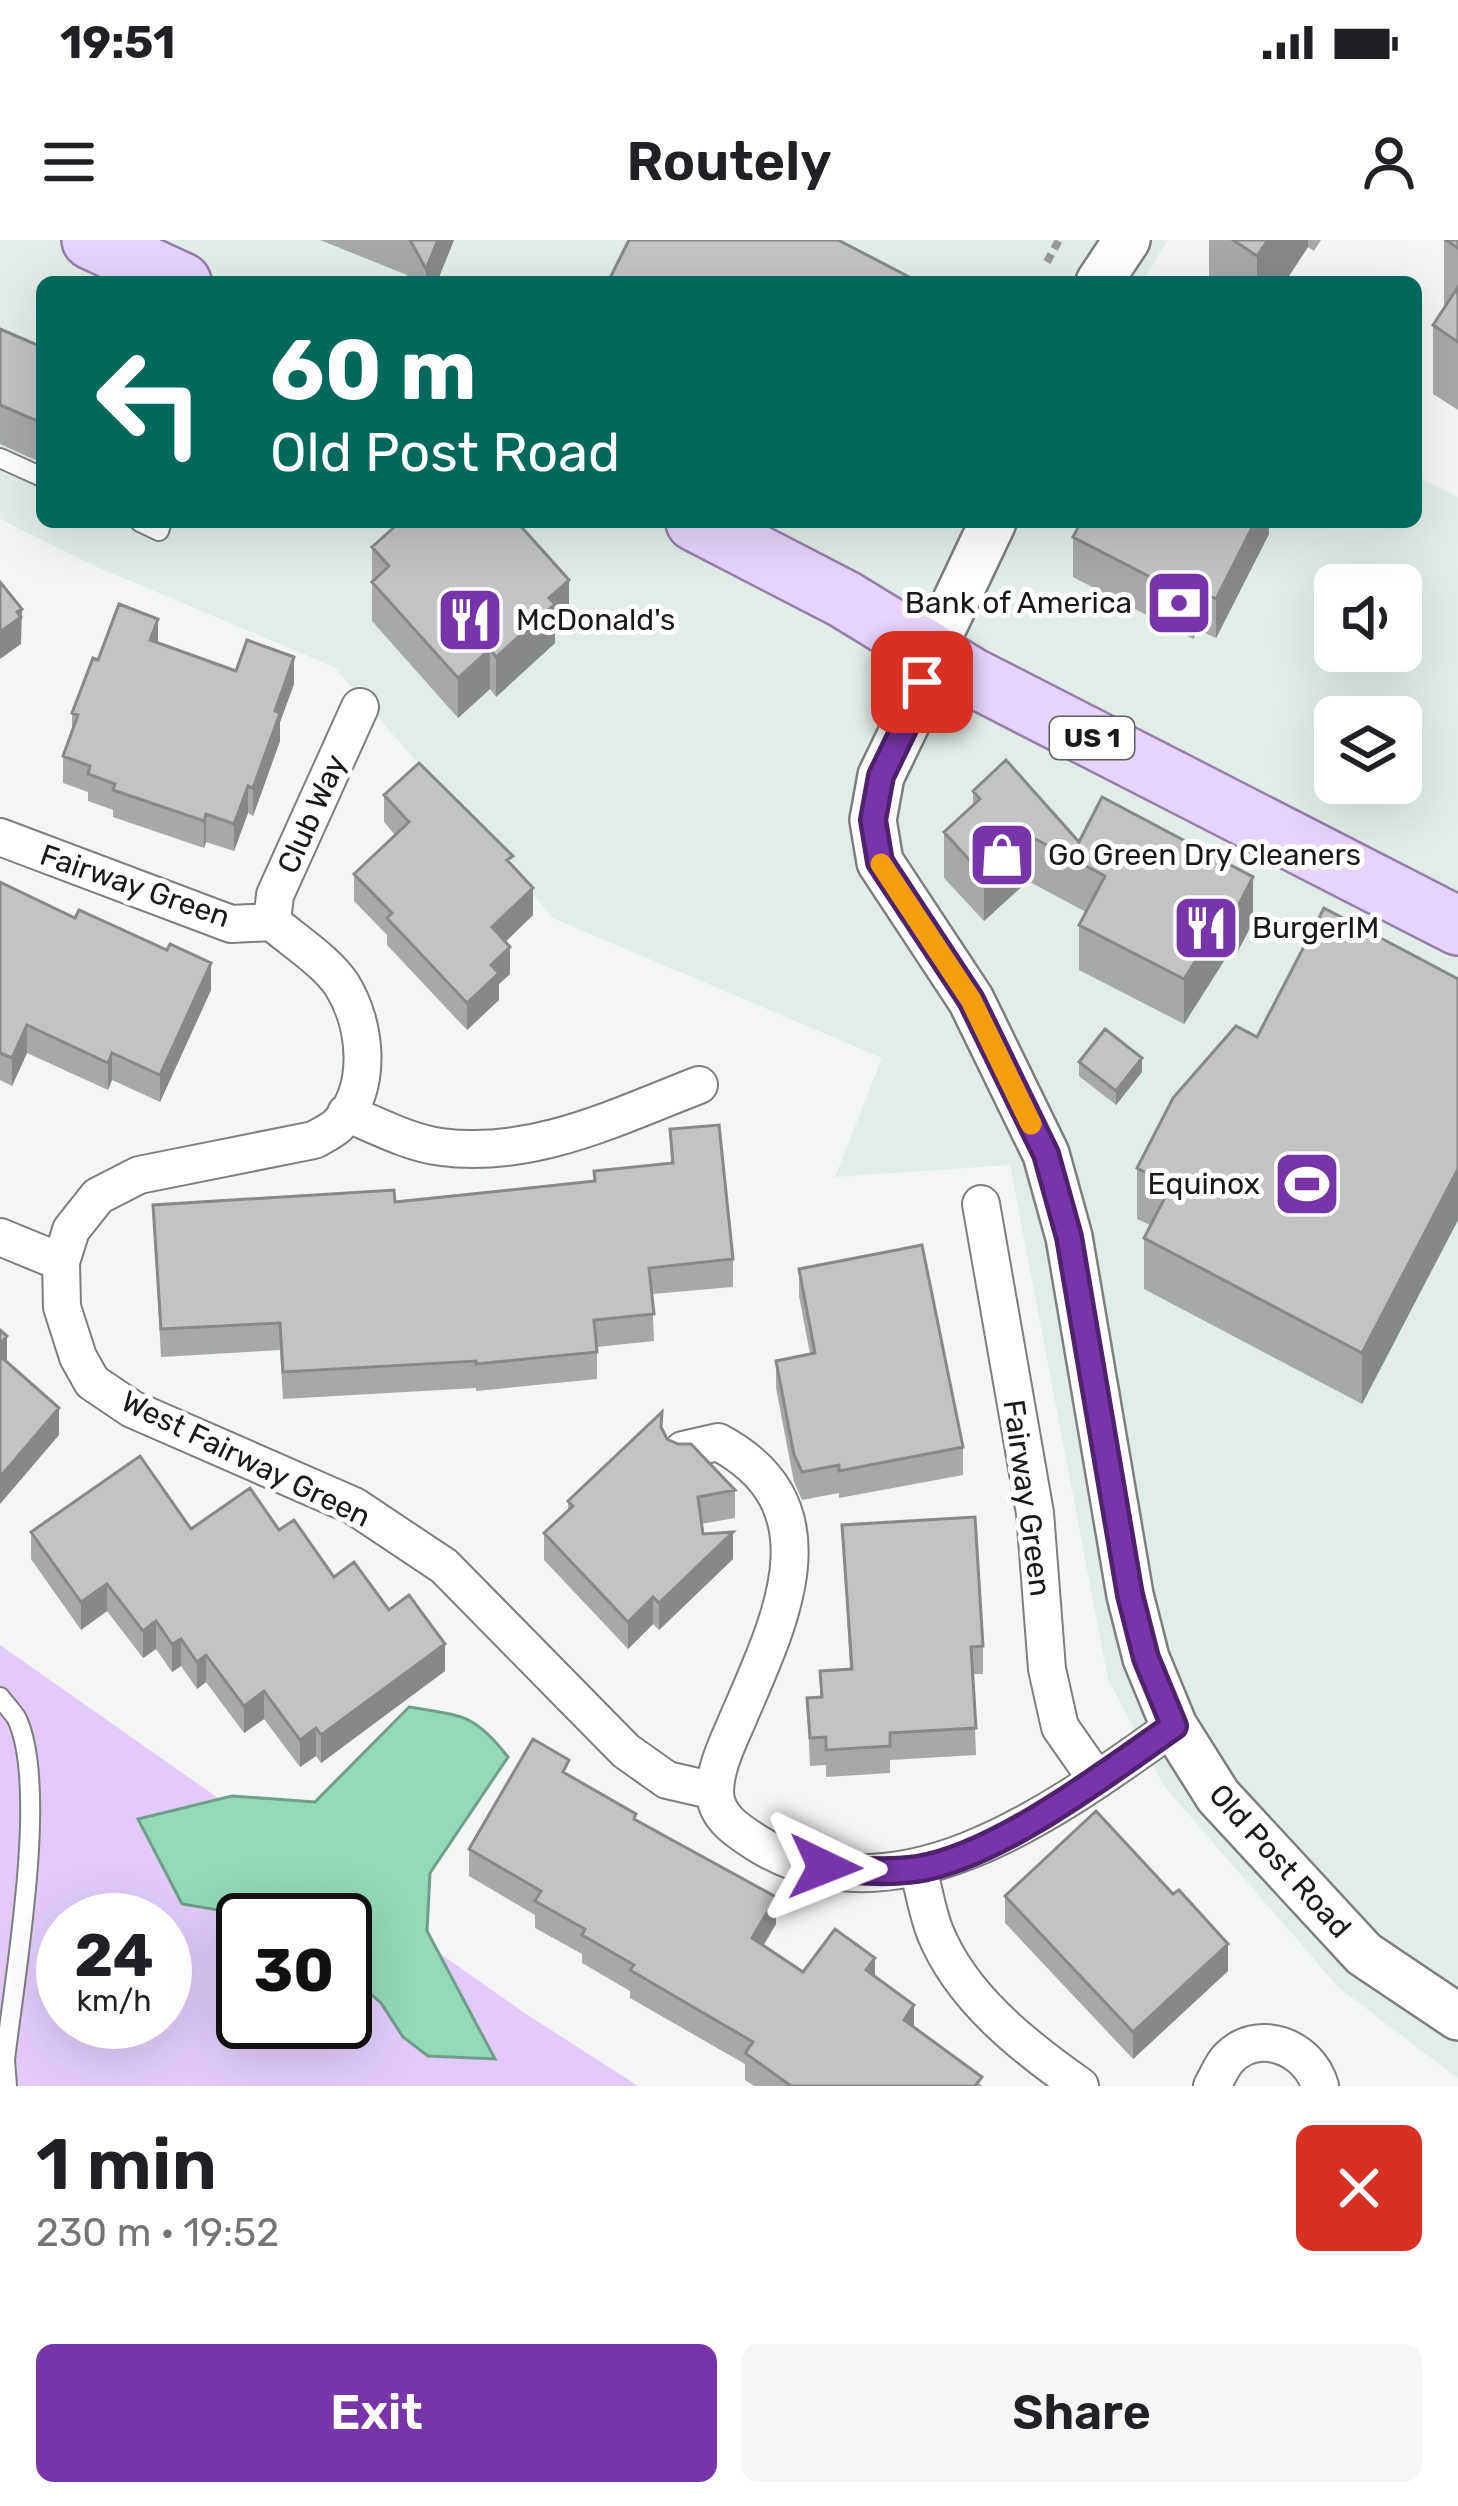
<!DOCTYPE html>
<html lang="en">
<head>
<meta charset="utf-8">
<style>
  :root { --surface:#fff; --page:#f6f6f6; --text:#202124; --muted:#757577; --accent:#7835a9 }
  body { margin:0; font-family:Rubik,sans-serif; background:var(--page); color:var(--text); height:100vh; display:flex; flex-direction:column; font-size:45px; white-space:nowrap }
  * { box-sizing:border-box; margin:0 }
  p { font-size:39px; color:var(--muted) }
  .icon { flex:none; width:66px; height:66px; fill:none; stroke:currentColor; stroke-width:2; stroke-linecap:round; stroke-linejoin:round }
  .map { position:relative; height:1846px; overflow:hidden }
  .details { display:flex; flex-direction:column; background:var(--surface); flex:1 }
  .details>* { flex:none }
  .hud { position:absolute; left:36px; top:36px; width:1386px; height:252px; border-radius:18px; box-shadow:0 12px 48px #0002; background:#00695c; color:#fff; overflow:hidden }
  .tools { position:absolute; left:1314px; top:324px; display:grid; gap:24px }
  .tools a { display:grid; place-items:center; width:108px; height:108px; border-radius:18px; background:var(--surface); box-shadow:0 12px 48px #0002; font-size:60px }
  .speed { position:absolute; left:36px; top:1653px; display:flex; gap:24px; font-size:60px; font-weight:700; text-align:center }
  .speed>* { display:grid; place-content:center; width:156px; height:156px; border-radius:50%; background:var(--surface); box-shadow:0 12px 48px #0002; line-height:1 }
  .speed small { font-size:30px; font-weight:400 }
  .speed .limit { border:6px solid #111; border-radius:18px; background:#fff; color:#111 }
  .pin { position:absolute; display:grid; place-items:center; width:102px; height:102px; color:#fff; margin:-51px; border-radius:24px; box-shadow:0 6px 18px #0006 }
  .me { position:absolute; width:132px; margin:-66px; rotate:92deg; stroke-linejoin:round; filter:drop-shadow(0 0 9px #0008) }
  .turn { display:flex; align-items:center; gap:42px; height:252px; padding:0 36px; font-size:54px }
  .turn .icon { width:156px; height:156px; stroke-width:2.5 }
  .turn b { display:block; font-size:84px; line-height:102px }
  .round { display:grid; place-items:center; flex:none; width:126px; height:126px; border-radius:18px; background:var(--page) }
  .overview { display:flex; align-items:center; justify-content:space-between; height:204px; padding:0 36px }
  h1 { font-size:72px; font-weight:600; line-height:90px }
  .button { display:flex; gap:24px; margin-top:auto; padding:24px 36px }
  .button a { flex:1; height:138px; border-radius:18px; background:var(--accent); color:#fff; font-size:48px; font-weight:600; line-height:138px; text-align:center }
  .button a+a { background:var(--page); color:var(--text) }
  .status { display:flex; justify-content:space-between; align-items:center; height:84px; padding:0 60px; background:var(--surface); direction:ltr }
  .status svg { height:33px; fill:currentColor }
  header { display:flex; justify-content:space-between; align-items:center; height:156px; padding:0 36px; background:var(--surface); font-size:54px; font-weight:600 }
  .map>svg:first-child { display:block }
</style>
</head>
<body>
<div class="status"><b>19:51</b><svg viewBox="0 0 49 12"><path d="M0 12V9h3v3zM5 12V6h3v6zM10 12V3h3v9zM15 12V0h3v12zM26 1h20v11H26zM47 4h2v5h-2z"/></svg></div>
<header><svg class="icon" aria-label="menu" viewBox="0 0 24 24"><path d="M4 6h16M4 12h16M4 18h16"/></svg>Routely<svg class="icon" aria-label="person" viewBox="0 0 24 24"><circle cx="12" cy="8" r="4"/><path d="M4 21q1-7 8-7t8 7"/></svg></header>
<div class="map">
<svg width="1458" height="1846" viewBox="0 0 1458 1846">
  <rect width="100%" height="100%" fill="#f3f6f5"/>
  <path fill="#e2ede8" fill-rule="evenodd" d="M0,0H1168L1142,42H42V282H1416V236L1458,257V1838L1339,1748L1164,1546L1108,1439L1010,925L835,937L882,818L553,678L334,427L97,327L0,279ZM1335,345H1401V411H1335ZM1335,477H1401V543H1335Z"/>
  <path fill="#e2cbfa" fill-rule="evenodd" d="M0,1405L526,1774L638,1846H0ZM63,1680H165V1782H63ZM243,1680H345V1782H243Z"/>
  <path fill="#94d9ba" stroke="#6f9f89" stroke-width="3" d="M409,1467C461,1476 473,1472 508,1517L430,1633L427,1691L495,1819L428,1816L403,1797L381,1763L345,1731V1680H254L237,1673L182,1664L138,1579L232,1556L315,1562Z"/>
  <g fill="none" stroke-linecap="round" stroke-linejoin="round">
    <defs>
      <path id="service" d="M0,218L42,237
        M140,282L159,291L162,282
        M0,1457C5,1464 13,1472 17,1479C49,1548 14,1740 5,1820L7,1846"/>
      <path id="minor" d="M0,597L231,684L272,682
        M272,682C294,701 326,721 342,745C367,785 373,850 338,885C332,891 321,896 314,900L139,935L98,956L71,990L61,1022L62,1067L78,1117L92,1142L132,1169L354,1266L444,1326L626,1511L667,1540L715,1551
        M272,682L275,655L360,467
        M346,873C376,885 409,903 441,907C533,919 616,877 699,845
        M981,964L1035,1273L1047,1429L1060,1487L1097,1540
        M0,997L61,1022
        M683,1210L718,1202C837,1265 781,1379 740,1474C730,1498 715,1526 715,1552C715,1578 741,1593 760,1605C899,1690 1064,1564 1174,1486
        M918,1629C924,1649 927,1672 935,1692C961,1757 1023,1806 1080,1846
        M1212,1846C1217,1838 1221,1827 1227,1820C1257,1786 1309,1807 1320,1846"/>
      <path id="tertiary" d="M1099,42L1127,0
        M993,282L932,411L912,472L881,536L873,580L880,622L971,760L1046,914L1069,997L1130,1355L1146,1418L1174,1486L1218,1556L1364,1714L1458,1777"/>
      <path id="primary" d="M91,0L182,42
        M695,282L844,359L970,436L1458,686"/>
    </defs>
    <use href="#service" stroke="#7c7f7e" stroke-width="22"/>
    <use href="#minor" stroke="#7c7f7e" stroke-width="40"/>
    <use href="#tertiary" stroke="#7c7f7e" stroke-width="50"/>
    <use href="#primary" stroke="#947eaa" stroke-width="62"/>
    <path stroke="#979a99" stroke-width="8" stroke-dasharray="9 6" stroke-linecap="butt" d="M1047,22L1059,0"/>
    <use href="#service" stroke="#fff" stroke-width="18"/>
    <use href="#minor" stroke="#fff" stroke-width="36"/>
    <use href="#tertiary" stroke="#fff" stroke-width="45"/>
    <use href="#primary" stroke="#e7d3fb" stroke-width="57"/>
  </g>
  <path fill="#a6a9a7" d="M320,0H454L437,42H411L407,35Z
    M1209,0H1321L1314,11L1308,7L1285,42H1209Z
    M1444,0H1458V170L1433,154V85L1444,67Z
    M0,89L42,107V223L0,204Z
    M1269,282V294L1216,398L1198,390L1193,399L1073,337V297Z
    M372,307L569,379L555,392V403L496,457L490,449L458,478L372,381Z
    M158,403L236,431L294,444L280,482V501L253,576L248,573L234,611L206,602L204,608L113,577V570L88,561V552L63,543V516L72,490V473L98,420Z
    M973,551L1079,602L1253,637V682L1237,713L1231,710L1184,784L1079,730V685L1086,672L1028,641L984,681L944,638V592L973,566Z
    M384,555L513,626L533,675L505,702L510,734L499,744V760L467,790L387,705V695L354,661V634L395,595L384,582Z
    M0,642L211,750L160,862L112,840L108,850L27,813L12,846L0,840Z
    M1458,739V980L1362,1164L1144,1049V998L1150,985L1137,979V928L1257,797Z
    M1079,822L1142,832L1116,865L1079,836Z
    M670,889L733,1019V1047L652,1054L654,1101L597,1107V1139L476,1151V1148L283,1159L280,1110L161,1117L153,965L395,962L594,941V931L671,924Z
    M799,1029L963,1207V1235L839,1258V1253L802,1260L794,1242L776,1148V1121L810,1114L799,1056Z
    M662,1188L667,1199L735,1250V1278L701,1284L703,1294L733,1319L659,1390L653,1384L628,1409L544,1320V1293L568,1271V1261Z
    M842,1285L983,1406V1434H973L976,1515L890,1520V1533L826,1537V1525L810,1526L807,1458L820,1457V1431L850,1429Z
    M191,1289L279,1290L334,1337L389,1370L445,1431L321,1523L316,1516L300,1527L264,1479L244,1493L206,1442L197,1449L181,1426L172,1432L156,1409L143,1418L107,1371L81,1390L31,1319V1292Z
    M569,1535L636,1580L776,1684L763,1705L803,1732L875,1737L914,1787L982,1846H754L745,1840V1824L630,1758V1751L582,1723V1714L535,1688V1675L469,1636V1609Z
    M1005,1656L1228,1731L1133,1819L1005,1683Z"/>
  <path fill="#878988" d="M438,0H454L437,42H426V29Z
    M1268,0H1308V7L1285,42H1257V16Z
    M1255,282H1269V294L1216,398V359Z
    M569,340V379L555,392V403L496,457V417L549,358Z
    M1198,350V390L1193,399V359Z
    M22,369L21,404L0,419V392Z
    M158,379V406L150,400Z
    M490,409V449L458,478V438Z
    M294,417V444L280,482V501L253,576V548L275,471Z
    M248,546V573L234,611V584Z
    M206,574V602L204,608V581Z
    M1028,595V641L984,681V636Z
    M1253,637V682L1237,713V668Z
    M533,648V675L492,715V687Z
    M1231,664V710L1184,784V739Z
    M510,707V734L499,744V760L467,790V763L491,725Z
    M211,723V750L160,862V835Z
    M27,785V813L12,846V818Z
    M112,813V840L108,850V823Z
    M1142,818V832L1116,865V851Z
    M1458,929V980L1362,1164V1113Z
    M7,1096V1124L0,1132V1105Z
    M59,1168V1195L0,1264V1237Z
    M733,1292V1319L659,1390V1363Z
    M107,1344V1371L81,1390V1362Z
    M653,1357V1384L628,1409V1382Z
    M156,1381V1409L143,1418V1391Z
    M181,1399V1426L172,1432V1404Z
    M445,1404V1431L321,1523V1495Z
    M206,1415V1442L197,1449V1422Z
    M264,1451V1479L244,1493V1466Z
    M316,1488V1516L300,1527V1500Z
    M776,1657V1684L752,1725V1698Z
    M1228,1704V1731L1133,1819V1792Z
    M875,1718V1746L866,1730Z
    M914,1765V1792L904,1780Z"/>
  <path fill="#c1c4c2" stroke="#878988" stroke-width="3" d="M410,0H438L426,29Z
    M629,0H838L919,42H608Z
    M1233,0H1268L1257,16Z
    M1446,0H1458V8Z
    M1458,47V102L1433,85Z
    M0,89L42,107V183L0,165Z
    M400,282H517L569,340L549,358L555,364L496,417L490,409L458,438L372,342L389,326L372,307Z
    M1081,282H1255L1216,359L1198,350L1193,359L1073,297Z
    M0,342L22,369L17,372L21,377L0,392Z
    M119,364L158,379L150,400L236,431L247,400L294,417L275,471L280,473L253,548L248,546L234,584L206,574L204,581L113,550L115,544L88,534L90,526L63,516L78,475L72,473L93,418L98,420Z
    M1006,520L1079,602L1102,557L1253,637L1237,668L1231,664L1184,739L1079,685L1105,636L1028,595L984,636L944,592L980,559L973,551Z
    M419,523L513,616L507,620L533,648L492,687L510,707L491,725L499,733L467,763L387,678L392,673L354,634L409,582L384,555Z
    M0,642L75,678L79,670L167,710L170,704L211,723L160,835L112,813L108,823L27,785L12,818L0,813Z
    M1324,668L1458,739V929L1362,1113L1144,998L1171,946L1137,928L1173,858L1236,786L1257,797Z
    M1105,789L1142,818L1116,851L1079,822Z
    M719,885L733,1019L649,1028L654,1074L594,1080L597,1112L476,1124V1121L283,1132L280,1083L161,1089L153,965L394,950L395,962L595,941L594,931L673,923L670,889Z
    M922,1005L963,1207L839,1231V1225L802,1232L794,1215L776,1121L815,1113L799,1029Z
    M0,1090L7,1096L0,1105Z
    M0,1116L59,1168L0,1237Z
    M662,1172L661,1187L667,1199L678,1204H691L735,1250L698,1257L703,1294L733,1292L659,1363L653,1357L628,1382L544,1293L573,1266L568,1261Z
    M140,1216L191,1289L250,1248L279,1290L294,1280L334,1337L354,1322L389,1370L409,1355L445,1404L321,1495L316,1488L300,1500L264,1451L244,1466L206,1415L197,1422L181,1399L172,1404L156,1381L143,1391L107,1344L81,1362L31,1292Z
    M975,1277L983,1406L971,1407L976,1488L890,1493V1506L826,1510V1497L810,1498L807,1458L822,1457L820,1431L852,1429L842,1285Z
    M533,1499L569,1520L563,1532L636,1574L634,1579L776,1657L752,1698L803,1732L835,1689L875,1718L866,1730L914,1765L904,1780L982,1837L975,1846H791L745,1813L753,1802L630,1730L634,1725L582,1695L585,1689L535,1661L541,1651L469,1609Z
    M1096,1571L1173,1654L1179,1650L1228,1704L1133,1792L1005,1656Z"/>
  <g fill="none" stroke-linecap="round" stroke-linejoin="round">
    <defs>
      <path id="route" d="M825,1627C854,1631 888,1633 917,1629C997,1617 1108,1532 1174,1486L1146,1418L1130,1355L1069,997L1046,914L971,760L880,622L873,580L881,536L912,472L922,442"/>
    </defs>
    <use href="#route" stroke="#4e226e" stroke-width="30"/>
    <use href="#route" stroke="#7835a9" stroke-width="21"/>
    <path stroke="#f59e0b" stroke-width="21" d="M881,624L971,760L1031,884"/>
  </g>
  <defs>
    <symbol id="bank-square" viewBox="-11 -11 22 22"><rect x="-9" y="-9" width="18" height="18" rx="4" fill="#7835a9" stroke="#fff"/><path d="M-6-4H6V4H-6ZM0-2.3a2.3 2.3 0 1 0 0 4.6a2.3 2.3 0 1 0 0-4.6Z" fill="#fff"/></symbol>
    <symbol id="restaurant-square" viewBox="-11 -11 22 22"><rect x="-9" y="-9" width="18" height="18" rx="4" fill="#7835a9" stroke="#fff"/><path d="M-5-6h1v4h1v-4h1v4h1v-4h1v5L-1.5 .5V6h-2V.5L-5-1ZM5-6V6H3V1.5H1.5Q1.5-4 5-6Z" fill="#fff"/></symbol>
    <symbol id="shop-square" viewBox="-11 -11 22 22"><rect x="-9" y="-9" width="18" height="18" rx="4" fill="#7835a9" stroke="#fff"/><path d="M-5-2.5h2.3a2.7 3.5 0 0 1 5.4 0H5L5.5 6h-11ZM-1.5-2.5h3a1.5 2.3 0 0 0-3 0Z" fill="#fff"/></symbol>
    <symbol id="stadium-square" viewBox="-11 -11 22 22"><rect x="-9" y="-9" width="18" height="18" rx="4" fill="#7835a9" stroke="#fff"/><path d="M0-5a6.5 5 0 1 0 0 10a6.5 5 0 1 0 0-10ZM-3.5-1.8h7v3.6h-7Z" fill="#fff"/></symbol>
  </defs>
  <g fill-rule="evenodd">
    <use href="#bank-square" x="1141" y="325" width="76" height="76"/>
    <use href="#restaurant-square" x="432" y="342" width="76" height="76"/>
    <use href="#shop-square" x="964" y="577" width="76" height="76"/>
    <use href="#restaurant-square" x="1168" y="650" width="76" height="76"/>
    <use href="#stadium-square" x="1269" y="906" width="76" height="76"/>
  </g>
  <g text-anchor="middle" stroke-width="10" stroke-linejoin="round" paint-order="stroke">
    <rect fill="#fff" stroke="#5d5e5d" stroke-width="3" x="1050" y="477" width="84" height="42" rx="9"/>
    <g font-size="27" font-weight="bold" fill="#181918">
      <text x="1092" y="507">US 1</text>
    </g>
    <g font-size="30" fill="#181918" stroke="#fff" text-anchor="start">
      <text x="1132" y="373" text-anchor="end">Bank of America</text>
      <text x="516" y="390">McDonald's</text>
      <text x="1048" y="625">Go Green Dry Cleaners</text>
      <text x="1252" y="698">BurgerIM</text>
      <text x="1260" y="954" text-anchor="end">Equinox</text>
    </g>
    <g font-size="30" fill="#181918" stroke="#fff">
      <text transform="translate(312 574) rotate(-66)" y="10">Club Way</text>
      <text transform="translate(135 646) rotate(19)" y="10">Fairway Green</text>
      <text transform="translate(246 1219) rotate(26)" y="10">West Fairway Green</text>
      <text transform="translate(1027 1258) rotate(82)" y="10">Fairway Green</text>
      <text transform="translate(1280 1621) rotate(48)" y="10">Old Post Road</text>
    </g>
  </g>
</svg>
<div class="tools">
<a><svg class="icon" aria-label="sound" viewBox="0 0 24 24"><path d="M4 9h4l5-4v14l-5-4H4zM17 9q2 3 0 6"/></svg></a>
<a><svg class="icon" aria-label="layers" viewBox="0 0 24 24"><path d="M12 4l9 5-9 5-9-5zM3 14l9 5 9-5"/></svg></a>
</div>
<div class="speed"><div>24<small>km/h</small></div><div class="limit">30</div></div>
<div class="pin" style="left:922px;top:442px;background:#d93025"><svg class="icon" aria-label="arrive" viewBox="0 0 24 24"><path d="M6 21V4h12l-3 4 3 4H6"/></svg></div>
<svg class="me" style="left:825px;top:1627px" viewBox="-20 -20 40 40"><path d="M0-17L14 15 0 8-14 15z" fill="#7835a9" stroke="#fff" stroke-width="4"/></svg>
<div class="hud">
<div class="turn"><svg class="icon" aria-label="left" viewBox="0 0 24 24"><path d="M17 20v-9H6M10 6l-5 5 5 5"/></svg><div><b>60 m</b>Old Post Road</div></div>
</div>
</div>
<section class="details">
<div class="overview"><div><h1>1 min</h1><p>230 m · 19:52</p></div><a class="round" style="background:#d93025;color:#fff"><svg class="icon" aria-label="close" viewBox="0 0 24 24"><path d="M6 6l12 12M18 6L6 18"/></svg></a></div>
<div class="button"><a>Exit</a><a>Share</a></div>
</section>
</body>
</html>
